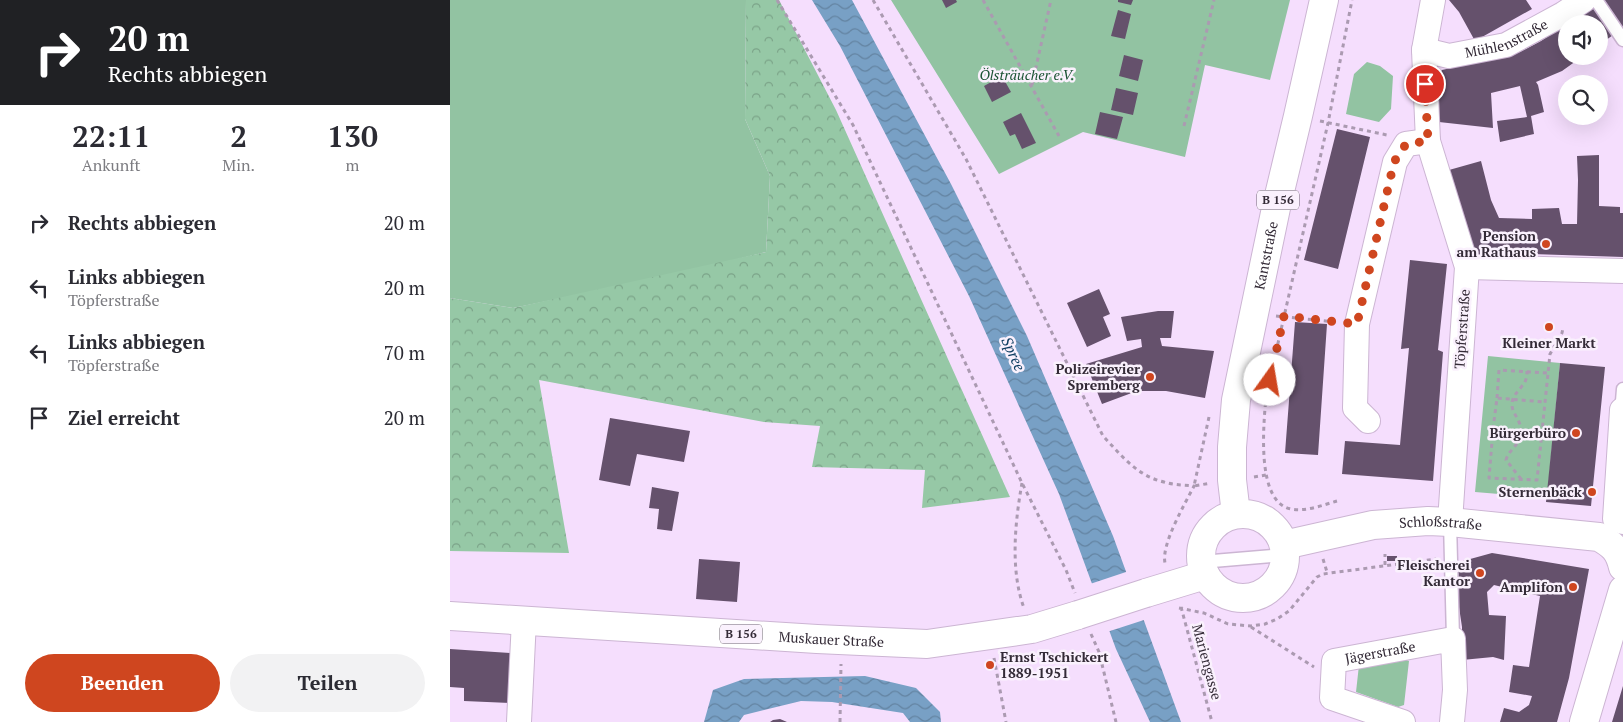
<!DOCTYPE html>
<html lang="de">
<head>
<meta charset="utf-8">
<style>
  :root { --surface:#fff; --page:#f2f2f3; --text:#2b2b33; --muted:#7c7c81; --accent:#cf461f }
  body { margin:0; font-family:"PT Serif",serif; background:var(--page); color:var(--text); height:100vh; display:flex; flex-direction:column; font-size:19px; white-space:nowrap }
  * { box-sizing:border-box; margin:0 }
  p { font-size:16px; color:var(--muted) }
  .icon { flex:none; width:28px; height:28px; fill:none; stroke:currentColor; stroke-width:2; stroke-linecap:round; stroke-linejoin:round }
  .map { position:relative; flex:1; overflow:hidden }
  .side { display:flex; flex-direction:column; background:var(--surface); width:450px }
  .side>* { flex:none }
  .hud { background:#202124; color:#fff; overflow:hidden }
  .fabs { position:absolute; left:1108px; top:15px; display:grid; gap:10px }
  .fabs a { display:grid; place-items:center; width:50px; height:50px; border-radius:50%; background:var(--surface); box-shadow:0 5px 20px #0002; font-size:25px }
  .pin { position:absolute; display:grid; place-items:center; width:42px; height:42px; color:#fff; margin:-21px; border:2px solid #fff; border-radius:50%; box-shadow:0 1px 5px #0007 }
  .me { position:absolute; width:55px; margin:-28px; rotate:13deg; stroke-linejoin:round; filter:drop-shadow(0 0 4px #0008) }
  .turn { display:flex; align-items:center; gap:18px; height:105px; padding:0 25px; font-size:22px }
  .turn .icon { width:65px; height:65px; stroke-width:2.5 }
  .turn b { display:block; font-size:35px; line-height:42px }
  .eta { display:flex; justify-content:space-evenly; align-items:center; height:85px; text-align:center }
  .eta b { font-size:30px; font-weight:600; line-height:35px }
  .button { display:flex; gap:10px; margin-top:auto; padding:10px 25px }
  .button a { flex:1; height:58px; border-radius:30px; background:var(--accent); color:#fff; font-size:20px; font-weight:600; line-height:58px; text-align:center }
  .button a+a { background:var(--page); color:var(--text) }
  ul { padding:0; list-style:none }
  li { display:flex; align-items:center; gap:15px; height:65px; padding:0 25px }
  li div { flex:1 }
  li b { display:block; font-size:19px }
  li em { font-style:normal }
  main { display:flex; flex:1; min-height:0 }
  .map>svg:first-child { display:block }
</style>
</head>
<body>
<main>
<section class="side">
<div class="hud">
<div class="turn"><svg class="icon" aria-label="right" viewBox="0 0 24 24"><path d="M7 20v-9h11M14 6l5 5-5 5"/></svg><div><b>20 m</b>Rechts abbiegen</div></div>
</div>
<div class="eta">
<div><b>22:11</b><p>Ankunft</p></div>
<div><b>2</b><p>Min.</p></div>
<div><b>130</b><p>m</p></div>
</div>
<ul>
<li><svg class="icon" aria-label="right" viewBox="0 0 24 24"><path d="M7 20v-9h11M14 6l5 5-5 5"/></svg><div><b>Rechts abbiegen</b></div><em>20 m</em></li>
<li><svg class="icon" aria-label="left" viewBox="0 0 24 24"><path d="M17 20v-9H6M10 6l-5 5 5 5"/></svg><div><b>Links abbiegen</b><p>Töpferstraße</p></div><em>20 m</em></li>
<li><svg class="icon" aria-label="left" viewBox="0 0 24 24"><path d="M17 20v-9H6M10 6l-5 5 5 5"/></svg><div><b>Links abbiegen</b><p>Töpferstraße</p></div><em>70 m</em></li>
<li><svg class="icon" aria-label="arrive" viewBox="0 0 24 24"><path d="M6 21V4h12l-3 4 3 4H6"/></svg><div><b>Ziel erreicht</b></div><em>20 m</em></li>
</ul>
<div class="button"><a>Beenden</a><a>Teilen</a></div>
</section>
<div class="map">
<svg width="1173" height="722" viewBox="0 0 1173 722">
  <defs>
    <pattern id="forest-crowns" width="20" height="18" patternUnits="userSpaceOnUse" patternTransform="scale(1.25)"><rect width="20" height="18" fill="#96c8a6"/><path d="M2 6a3 3 0 1 1 6 0M12 15a3 3 0 1 1 6 0" fill="none" stroke="#7ba388"/></pattern>
    <pattern id="water-waves" width="16" height="10" patternUnits="userSpaceOnUse" patternTransform="scale(1.25)"><rect width="16" height="10" fill="#78a0c5"/><path d="M0 5q4-4 8 0t8 0" fill="none" stroke="#6383a1"/></pattern>
  </defs>
  <rect width="100%" height="100%" fill="#f5defd"/>
  <path fill="#92c3a2" d="M0,0H296L295,119L320,176L316,252L219,276L63,308L0,298Z
    M441,0H840L820,80L755,65L735,157L633,132L549,174Z
    M917,62L930,66L943,76L941,109L929,122L896,114L904,74Z
    M1038,356L1110,363L1097,498L1025,492Z
    M951,658L959,661L954,705L948,707L906,692L909,665Z"/>
  <path fill="url(#forest-crowns)" d="M296,0H329L386,110L560,497L472,508L475,470L362,467L370,426L314,422L89,380L119,553L0,551V298L63,308L316,252L320,176L295,119Z"/>
  <path fill="url(#water-waves)" d="M362,0H402L501,184L577,336L663,536L731,722H700L666,649L609,494L519,296L390,46Z
    M415,676L466,688L490,712L491,722H460L453,713L382,702L351,701L294,715L289,722H254L263,690L294,679Z"/>
  <path fill="#f5defd" d="M679,571L697,619L657,632L640,584Z"/>
  <path fill="#65516c" d="M492,0H506L507,2L496,8Z
    M668,0H683L681,5L668,2Z
    M999,0H1076L1082,9L1025,41L1009,12Z
    M1150,0H1173V28L1149,45V24H1116V56H1133L1112,71L1086,82L1088,85L1094,112L1081,116L1084,134L1050,142L1047,121L1077,117L1070,86L1041,93L1043,128L989,122L988,76L992,70L1070,52L1091,41Z
    M668,10L681,14L675,39L661,36Z
    M674,55L693,60L688,81L669,76Z
    M552,76L561,92L542,102L534,86Z
    M666,88L688,93L683,115L661,110Z
    M650,112L673,117L667,139L645,134Z
    M571,113L586,143L572,149L565,134L560,136L553,122Z
    M887,129L920,137L888,269L854,260Z
    M1149,155V206L1170,207V213H1173V257L1082,254L1025,255L999,170L1031,161L1041,200L1049,218L1082,219V209L1109,208L1112,224H1127L1128,180L1127,156Z
    M960,260L997,264L988,350L993,352L983,481L892,474L895,441L950,445L959,348L951,349Z
    M649,289L660,314L653,317L661,336L637,347L617,303Z
    M708,311H724L721,338H710L712,346L764,351L755,398L716,391H687L652,404L636,364L692,347L691,339L677,341L671,317Z
    M845,322L877,324L868,455L835,453Z
    M1110,363L1155,367L1141,506L1096,502Z
    M160,418L240,431L234,462L187,454L180,486L149,480Z
    M202,487L229,492L222,531L207,529L209,509L199,508Z
    M1042,553L1139,569L1119,678L1107,722H1050L1054,708L1069,712L1079,705L1082,696L1059,692L1063,665L1079,667L1090,596L1044,585L1037,592L1039,615L1056,616L1054,660L1043,657L1012,660V627L1004,574L1006,566L1013,561Z
    M937,556H947V561H937Z
    M249,559L290,562L287,602L246,599Z
    M0,649L60,653V703L14,701V688L0,687Z
    M1173,686V722H1162Z
    M330,719L337,722H320L323,720Z"/>
  <g fill="none" stroke-linecap="round" stroke-linejoin="round">
    <defs>
      <path id="lane" d="M1146,0L1173,40
        M1173,389L1172,401L1173,402
        M1000,522L1003,639
        M751,562L835,555"/>
      <g id="street">
        <path d="M983,0L974,50L978,141L1017,267L1000,522"/>
        <path id="s1" d="M974,50L999,56L1056,45L1113,14L1134,0"/>
        <path d="M1017,267L1173,271"/>
        <path d="M1173,410H1172L1165,519L1173,522"/>
        <path d="M918,421L905,408L907,324L945,162L956,144L978,141"/>
        <path d="M69,722L74,620"/>
        <path id="s2" d="M953,722L882,698L884,661L1003,639L1005,690L1002,722"/>
      </g>
      <g id="secondary">
        <path id="s3" d="M834,545L923,525L978,521L1000,522L1149,537C1163,545 1169,550 1173,567"/>
        <path d="M1134,722L1173,590"/>
      </g>
      <g id="primary">
        <circle cx="793" cy="556" r="42"/>
        <path id="s4" d="M786,514L782,480V447L786,400L826,208L848,116L874,0"/>
        <path d="M696,593L755,575"/>
        <path id="s5" d="M0,616L367,639L477,644L582,629L628,615"/>
      </g>
    </defs>
    <use href="#lane" stroke="#ccb5d3" stroke-width="15"/>
    <use href="#street" stroke="#ccb5d3" stroke-width="26"/>
    <use href="#secondary" stroke="#ccb5d3" stroke-width="30"/>
    <use href="#primary" stroke="#ccb5d3" stroke-width="30"/>
    <path stroke="#ab9ab1" stroke-width="3" stroke-dasharray="4 4" stroke-linecap="butt" d="M327,0L403,125L572,483L616,570L625,593
      M423,0L516,159L653,436C671,455 687,476 714,482C723,485 734,485 744,486C735,504 711,544 715,563
      M533,0L609,136
      M582,85L601,0
      M870,121L937,135
      M734,126L764,0
      M826,316L886,322
      M1047,398L1049,370L1098,373
      M759,417L744,486L761,483
      M1043,429L1047,398L1095,402
      M1092,433L1043,429L1039,478L1087,480L1100,354L1112,333L1113,328
      M804,477L816,475
      M1071,479L1056,460C1058,451 1068,446 1070,437C1074,420 1061,415 1062,403C1063,395 1068,392 1072,386C1076,382 1077,377 1077,371
      M572,483C565,522 560,570 574,608
      M887,501C873,505 856,512 841,509C805,502 814,422 816,396L878,123L902,0
      M873,559L877,572
      M935,565V554
      M731,607L762,722
      M729,608L754,613L778,624L801,626L815,624L827,619L839,611L867,577L873,574L986,559
      M801,627L864,667
      M641,634L649,652L666,722
      M544,658L556,722
      M390,722L391,664"/>
    <use href="#lane" stroke="#fff" stroke-width="12"/>
    <use href="#street" stroke="#fff" stroke-width="24"/>
    <use href="#secondary" stroke="#fff" stroke-width="28"/>
    <use href="#primary" stroke="#fff" stroke-width="28"/>
    <defs>
      <path id="primary-bridge" d="M628,615L696,593"/>
    </defs>
    <use href="#primary-bridge" stroke="#ccb5d3" stroke-width="30" stroke-linecap="butt"/>
    <use href="#primary-bridge" stroke="#fff" stroke-width="28"/>
  </g>
  <g fill="none" stroke-linecap="round" stroke-linejoin="round">
    <path stroke="#cf461f" stroke-width="9" stroke-dasharray="0 16.2" d="M820,380L834,316L907,324L944,162L956,144L978,141L975,84"/>
  </g>
  <g fill="#cf461f" stroke="#faf1fd" stroke-width="2">
    <circle cx="1096" cy="244" r="5"/>
    <circle cx="1099" cy="327" r="5"/>
    <circle cx="700" cy="377" r="5"/>
    <circle cx="1126" cy="433" r="5"/>
    <circle cx="1142" cy="492" r="5"/>
    <circle cx="1030" cy="573" r="5"/>
    <circle cx="1123" cy="587" r="5"/>
    <circle cx="540" cy="665" r="5"/>
  </g>
  <g text-anchor="middle" stroke-width="5" stroke-linejoin="round" paint-order="stroke">
    <g fill="#faf1fd" stroke="#6f6672" stroke-width="1">
      <rect x="807" y="190.5" width="42" height="19" rx="4"/>
      <rect x="270" y="624.5" width="42" height="19" rx="4"/>
    </g>
    <g font-size="12" font-weight="bold" fill="#342b37">
      <text x="828" y="204">B 156</text>
      <text x="291" y="638">B 156</text>
    </g>
    <g font-size="14" fill="#342b37" stroke="#faf1fd">
      <text dy="5" stroke="none"><textPath href="#s1" startOffset="86">Mühlenstraße</textPath></text>
      <text dy="5" stroke="none"><textPath href="#s4" startOffset="262">Kantstraße</textPath></text>
      <text transform="translate(1012 329) rotate(-86)" y="5">Töpferstraße</text>
      <text dy="5" stroke="none"><textPath href="#s3" startOffset="159">Schloßstraße</textPath></text>
      <text dy="5" stroke="none"><textPath href="#s5" startOffset="382">Muskauer Straße</textPath></text>
      <text dy="5" stroke="none"><textPath href="#s2" startOffset="159">Jägerstraße</textPath></text>
      <text transform="translate(757 662) rotate(75)" y="5">Mariengasse</text>
    </g>
    <g font-size="14" font-style="italic" fill="#195232" stroke="#faf1fd">
      <text x="577" y="80">Ölsträucher e.V.</text>
    </g>
    <g font-size="14" font-weight="bold" fill="#342b37" stroke="#faf1fd" text-anchor="end">
      <text x="1086" y="241">Pension<tspan x="1086" dy="16">am Rathaus</tspan></text>
      <text x="1099" y="348" text-anchor="middle">Kleiner Markt</text>
      <text x="690" y="374">Polizeirevier<tspan x="690" dy="16">Spremberg</tspan></text>
      <text x="1116" y="438">Bürgerbüro</text>
      <text x="1132" y="497">Sternenbäck</text>
      <text x="1020" y="570">Fleischerei<tspan x="1020" dy="16">Kantor</tspan></text>
      <text x="1113" y="592">Amplifon</text>
      <text x="550" y="662" text-anchor="start">Ernst Tschickert<tspan x="550" dy="16">1889-1951</tspan></text>
    </g>
    <g font-size="15" font-style="italic" fill="#0f3e62" stroke="#faf1fd">
      <text transform="translate(563 354) rotate(65)" y="5">Spree</text>
    </g>
  </g>
</svg>
<div class="fabs">
<a><svg class="icon" aria-label="sound" viewBox="0 0 24 24"><path d="M4 9h4l5-4v14l-5-4H4zM17 9q2 3 0 6"/></svg></a>
<a><svg class="icon" aria-label="search" viewBox="0 0 24 24"><circle cx="10" cy="10" r="6"/><path d="M15 15l6 6"/></svg></a>
</div>
<div class="pin" style="left:975px;top:84px;background:#d93025"><svg class="icon" aria-label="arrive" viewBox="0 0 24 24"><path d="M6 21V4h12l-3 4 3 4H6"/></svg></div>
<svg class="me" style="left:820px;top:380px" viewBox="-20 -20 40 40"><circle r="19" fill="#fff"/><path d="M0-13L10 11 0 6-10 11z" fill="#cf461f"/></svg>
</div>
</main>
</body>
</html>
